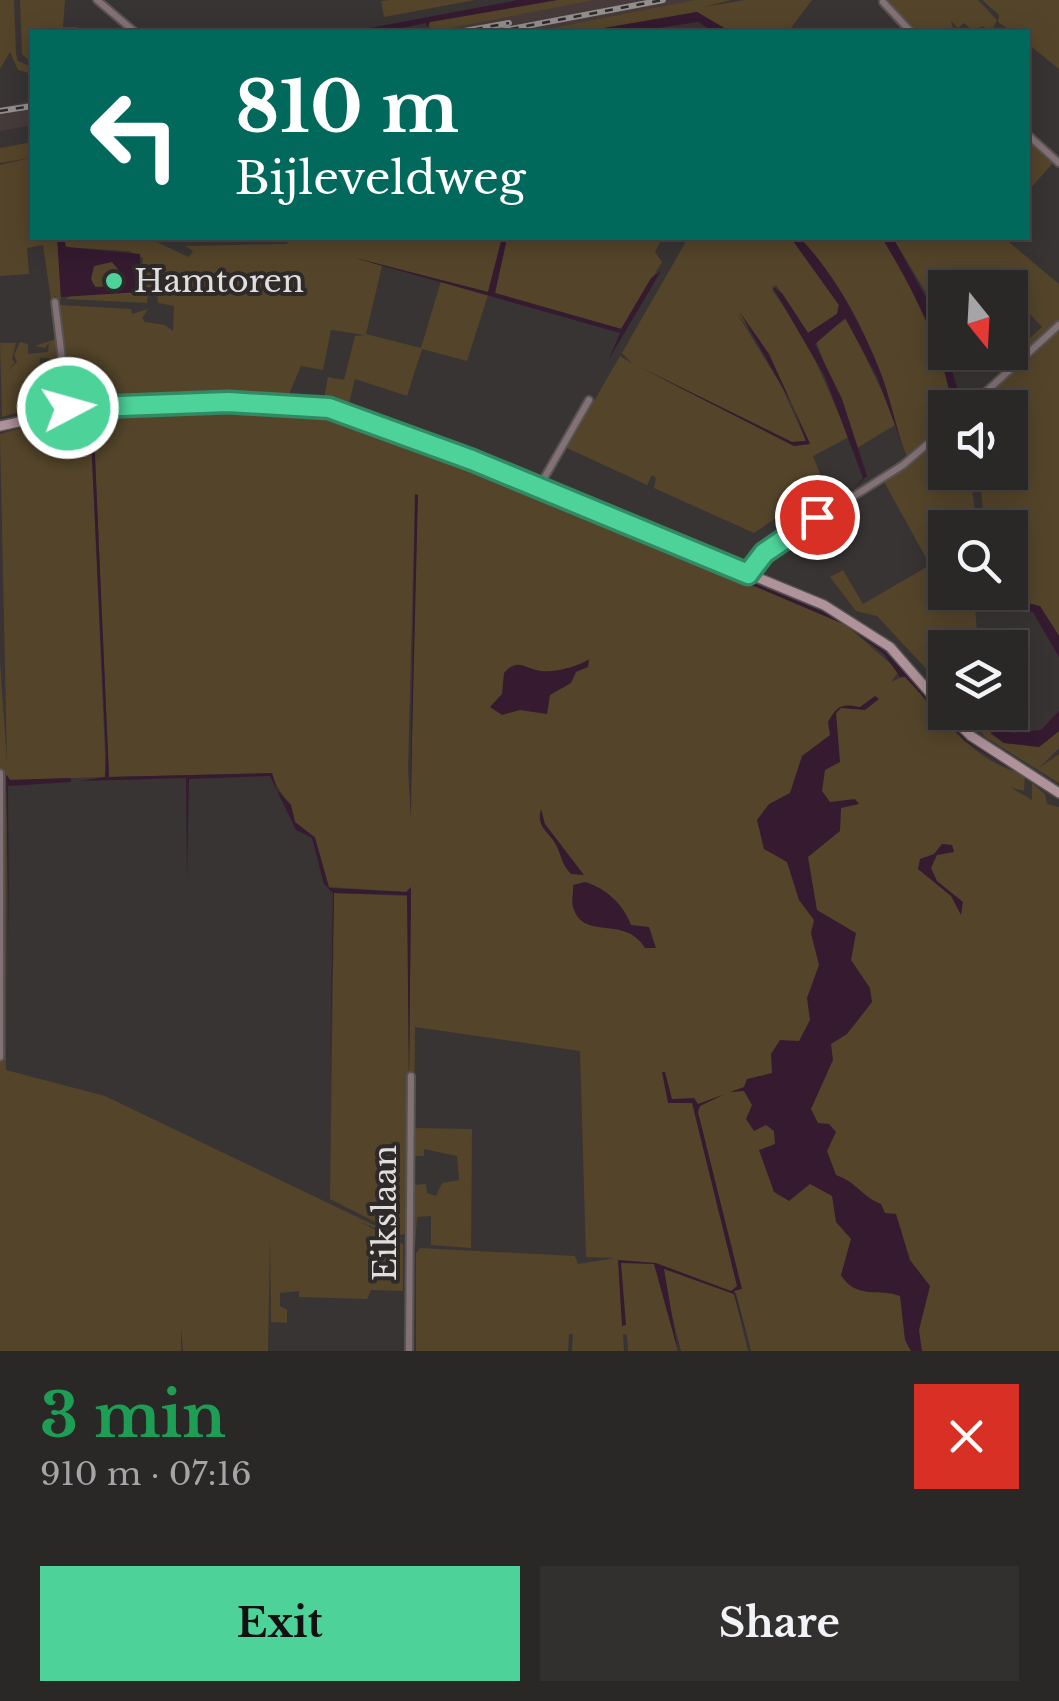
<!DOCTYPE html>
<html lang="en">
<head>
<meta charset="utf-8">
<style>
  :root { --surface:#2a2727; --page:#322f2f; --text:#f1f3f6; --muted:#a5a5a7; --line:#464444; --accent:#4dd39a }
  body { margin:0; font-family:"Libre Baskerville",serif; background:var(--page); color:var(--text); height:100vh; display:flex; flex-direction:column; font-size:38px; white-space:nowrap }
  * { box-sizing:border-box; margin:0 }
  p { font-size:32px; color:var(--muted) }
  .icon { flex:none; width:55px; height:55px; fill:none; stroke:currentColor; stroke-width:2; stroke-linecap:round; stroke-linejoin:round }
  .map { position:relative; height:1351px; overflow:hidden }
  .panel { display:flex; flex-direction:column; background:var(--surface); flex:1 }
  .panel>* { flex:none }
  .banner { position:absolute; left:30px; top:30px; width:1000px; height:210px; border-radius:0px; box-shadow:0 5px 25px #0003,0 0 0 2px var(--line); background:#00695c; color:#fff; overflow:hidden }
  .needle { width:65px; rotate:162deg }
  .tools { position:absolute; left:928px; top:270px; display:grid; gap:20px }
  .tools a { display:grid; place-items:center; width:100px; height:100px; border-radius:0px; background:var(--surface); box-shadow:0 5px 25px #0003,0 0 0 2px var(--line); font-size:50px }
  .pin { position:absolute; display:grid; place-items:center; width:85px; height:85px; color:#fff; margin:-42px; border:5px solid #fff; border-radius:50%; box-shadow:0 2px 10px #0007 }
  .me { position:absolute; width:110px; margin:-55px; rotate:84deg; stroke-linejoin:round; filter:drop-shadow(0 0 8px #0008) }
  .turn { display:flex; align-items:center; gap:35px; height:210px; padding:0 40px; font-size:45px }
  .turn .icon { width:130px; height:130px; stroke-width:2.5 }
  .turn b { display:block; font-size:70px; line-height:85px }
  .round { display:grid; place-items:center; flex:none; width:105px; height:105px; border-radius:0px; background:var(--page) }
  .overview { display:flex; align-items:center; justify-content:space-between; height:170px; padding:0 40px }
  h1 { font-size:60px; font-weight:800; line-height:75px; color:#1e9e55 }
  .button { display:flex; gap:20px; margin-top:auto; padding:20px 40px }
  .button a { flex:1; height:115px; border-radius:0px; background:var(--accent); color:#111; font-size:40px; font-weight:800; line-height:115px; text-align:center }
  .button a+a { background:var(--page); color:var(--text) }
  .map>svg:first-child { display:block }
</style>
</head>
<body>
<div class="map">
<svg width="1059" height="1351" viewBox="0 0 1059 1351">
  <rect width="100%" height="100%" fill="#383434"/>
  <path fill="#463b3a" d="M595,0H695L531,32H426Z
    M32,101V125L0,131V107Z"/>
  <path fill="#54452a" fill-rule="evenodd" d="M0,0H14L16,54L18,61L32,67V74L18,70L10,52L0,69Z
    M20,0H65L63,27H77V32H32V63L22,54Z
    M390,0H475L384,17L381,1Z
    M557,0H595L430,32L429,22Z
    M695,0H731L704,7L745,0H812L788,32H731L697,12L581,32H531Z
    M886,0H978L997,20L991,32H986L984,26L972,30L964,23L958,28L951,21L954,32H913Z
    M982,0H1059V69L1028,44V32H1013L998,22L999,15Z
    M1028,139L1054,162L1028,191Z
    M32,142V238H148L189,257L193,251L185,246L287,244L290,238H502L488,292L356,258L382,266L366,334L421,348L441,281L488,295L467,361L422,349L407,396L355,379L349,403L324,398L328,377L344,380L355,336L365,335L331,330L323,370L301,366L289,394L69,400L60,305L131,309L132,314L148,309L142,318L145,322L165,325L173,331L174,306L158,303L157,293H148L147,303L66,299L73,293L139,292L143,258L129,251L64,247L59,261L61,300L55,296L51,300L43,245L27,248L29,274L0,276V165L30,158L0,163V148Z
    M507,238H662L655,252L662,262L622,329L495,293Z
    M688,238H791L839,305L837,314L808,333L776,285L772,290L804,335L849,437L813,456L831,502L800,522L782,514L754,533L654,488L656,478L652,475L647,485L567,448L620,356L633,364L622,353ZM737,313L769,355L810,444L794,446L641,368L792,442L806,441L782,387Z
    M800,238H882C915,292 941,345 953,407L945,408V422L907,457L895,425L857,448L816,341L847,318L886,400C875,344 840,280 800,238Z
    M893,238H1004L1059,284V320L1006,368L1002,363L1042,327L1024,308L1010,320V288H945V324Z
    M91 276a15 15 0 1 1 30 0a15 15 0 1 1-30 0Z
    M53,305L65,401L52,403L58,396L49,358H40L39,379L24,384L27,395L45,394L47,404L2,417L0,343H16L12,359L15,362L9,369L17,362L14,355L20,342L28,344V354L48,352L49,343L45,348L35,346L56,339Z
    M1059,331V636C1038,599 1031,602 992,595L989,605H983L984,593L1010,592V528L985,527L979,473L1010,472V408H974Z
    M289,405L333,412L419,445L846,625L899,671L891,682L905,676C937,713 975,764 1025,774L1024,791L1010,787L1032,800V783L1045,794L1047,804L1059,807V1351H751L736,1293L684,1276L734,1294L748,1351H681L661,1271L664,1268L655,1263L678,1351H628L627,1335L623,1334L624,1351H572L573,1334H569L568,1351H416V1253L420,1248L575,1256L578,1264L615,1258L586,1257L580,1051L415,1027L414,1128L472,1129L471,1248L431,1245V1216L417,1217L415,1245L407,1233L401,1235L330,1199L334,893L408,896L409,1078L411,888L407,892L329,887L315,837L295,822C292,801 277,793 272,773L109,777L93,411L136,408L72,414L90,413L106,777L10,780L7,775L6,1070L105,1096L405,1240L360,1222L403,1244V1291L371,1290L367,1299L299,1297V1291L280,1293V1306L287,1310V1323L271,1322L270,1237L268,1351H183L181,1327V1351H0V661L7,763L0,434L65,415L0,429L92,407ZM415,494L411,819L408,770ZM424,1149L457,1156L459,1180L442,1183L436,1196L427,1193L426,1184L413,1185L415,1156H424Z
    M945,435V472L970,473L977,527L945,528V592L974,593L978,647L945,648V689L877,616L856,611L830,577L843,570L863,604L930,565L883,480Z
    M967,713H985L991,734L1004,743L1039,747L1059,731V748L1039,768L1059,754V783L985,737Z"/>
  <path fill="#351a30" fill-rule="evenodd" d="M518,0H557L430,22L427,27L426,23L382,32H349Z
    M697,12L731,32H714L698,22L632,32H581Z
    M57,238H64L66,247L140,254V292L61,297ZM112,262L122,274L120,286L95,287L91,279L94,266Z
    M502,238H507L495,293L621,329L651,278L661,271L609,359L620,333L355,258L488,292Z
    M791,238H800C833,272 860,322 878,366C890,394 895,427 907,457L877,377L845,318L815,344L842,399L867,476L853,489L863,478L825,377L772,286L782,293L808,333L837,314L839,305Z
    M882,238H893L934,312L963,407H953C941,345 915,292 882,238Z
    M739,311L769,354L810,444L794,446L640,367L792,442L806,441L793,406Z
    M197,407L93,411L109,777L272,773L277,790L291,805L295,822L315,838L329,888L406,892L411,887L409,1080L407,895L334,893L330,1080L333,893L324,884L312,838L296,830L270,776L189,779L187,878L186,778L81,781L105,777L106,755L90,414H71L97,409Z
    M532,491L838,618L880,646L964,735L1012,770L965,741L905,677H900L884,654L846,625Z
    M415,494L418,495L410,819Z
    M991,595L1040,606L1059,636V657L1033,612L989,605Z
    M589,659L588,667L576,672L571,683L550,695L547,714L520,710L502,715L490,707L502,694L504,673C518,657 525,669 541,671C554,673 580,666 589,659Z
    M875,696L879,699L865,710L841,708L836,713L840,762L825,770L822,791L830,802L855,799L859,804L841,808L840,831L808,857L817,910L856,933L851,960L870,988L872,1002L847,1034L831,1044L833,1060L811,1109L818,1123L829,1124L836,1132L827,1151L836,1175C857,1182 862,1197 881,1204L885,1213L896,1214L910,1260L930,1286L919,1330L922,1351H911L905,1340L900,1296C880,1288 856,1300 841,1275L851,1239L836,1222L832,1196L810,1184L789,1201L774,1192L759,1150L775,1144L774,1131L766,1125L754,1131L746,1119L752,1105L744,1091L730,1092L744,1087L747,1079L772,1073L771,1054L780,1040L799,1041L810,1020L807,998L819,965L811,933L814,920L799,900L787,862L764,849L757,820L769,804L790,793L802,756L830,735L828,722C837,706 841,703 860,707Z
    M1059,711V731L1039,747L1004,743L991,733L999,722L1012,733L1041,730Z
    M6,775L10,780L71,778V782L8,786L9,943Z
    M541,809L545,824L584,875L571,874C561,864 562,856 556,845C548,830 536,828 541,809Z
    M942,844L952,845L954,852L937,855L931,868L937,881L963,902L961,915L951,896L918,869L920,859L934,854Z
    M585,882C606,888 623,904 631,925L649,927L656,948H645C625,914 583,942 573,907C571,900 574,891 573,885Z
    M662,1072H665L672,1099L694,1098L698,1104L725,1094L700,1106L698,1112L742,1289L734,1291L751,1351L734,1294L664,1269L678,1351L654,1264L621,1263L626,1325L622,1326L618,1260L656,1263L731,1291L737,1286L692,1103H668Z"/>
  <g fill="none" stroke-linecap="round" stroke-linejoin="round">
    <defs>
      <path id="street" d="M97,0L135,32
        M883,2L911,32
        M1028,135L1059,163
        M55,302L68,408
        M968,408L1059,325
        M539,487L589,400
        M748,574L764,553L903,465L945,429
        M0,773V1057
        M409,1351L411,1076"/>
      <path id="secondary" d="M0,426L104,403L285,402L329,407L473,460L824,605L890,647L945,710
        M947,712L971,736L1059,793"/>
    </defs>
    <use href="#street" stroke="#565353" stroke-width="10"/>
    <use href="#secondary" stroke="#565353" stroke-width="12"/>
    <use href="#street" stroke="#847176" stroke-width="6"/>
    <use href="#secondary" stroke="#b0929a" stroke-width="9"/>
    <defs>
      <path id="rail" d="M459,32L509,23
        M495,32L663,0
        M0,111L32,106"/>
    </defs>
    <use href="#rail" stroke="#928f8e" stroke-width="6"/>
    <use href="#rail" stroke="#2e2a2a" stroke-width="2.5" stroke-dasharray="8" stroke-linecap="butt"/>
  </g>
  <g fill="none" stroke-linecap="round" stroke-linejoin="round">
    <defs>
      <path id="route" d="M68,408L228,402L329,408L472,460L748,574L764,553L817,517"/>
    </defs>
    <use href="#route" stroke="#328964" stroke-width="25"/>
    <use href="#route" stroke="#4dd39a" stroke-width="18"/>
  </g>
  <circle fill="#4dd39a" stroke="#2e2a2a" stroke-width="4" cx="114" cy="281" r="10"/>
  <g text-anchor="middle" stroke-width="8" stroke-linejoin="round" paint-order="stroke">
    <g font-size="32" fill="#e1dfde" stroke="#2e2a2a" text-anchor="start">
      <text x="134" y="292">Hamtoren</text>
    </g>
    <g font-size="32" fill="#e1dfde" stroke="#2e2a2a">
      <text transform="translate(385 1213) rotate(-90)" y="11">Eikslaan</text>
    </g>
  </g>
</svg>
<div class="tools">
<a><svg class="needle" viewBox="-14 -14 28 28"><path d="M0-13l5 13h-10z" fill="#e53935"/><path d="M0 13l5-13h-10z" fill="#a5a5a7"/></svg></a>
<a><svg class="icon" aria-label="sound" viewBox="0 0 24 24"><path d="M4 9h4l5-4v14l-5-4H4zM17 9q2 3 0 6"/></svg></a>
<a><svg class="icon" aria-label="search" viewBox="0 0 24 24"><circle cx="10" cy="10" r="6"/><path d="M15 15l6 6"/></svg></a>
<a><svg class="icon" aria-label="layers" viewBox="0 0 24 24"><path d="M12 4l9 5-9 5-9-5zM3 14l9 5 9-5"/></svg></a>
</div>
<div class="pin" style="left:817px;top:517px;background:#d93025"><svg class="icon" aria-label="arrive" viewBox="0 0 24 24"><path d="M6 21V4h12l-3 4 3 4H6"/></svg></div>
<svg class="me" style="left:68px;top:408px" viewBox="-20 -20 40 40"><circle r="17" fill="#4dd39a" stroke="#fff" stroke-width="3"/><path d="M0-11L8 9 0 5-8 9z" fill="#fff"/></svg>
<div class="banner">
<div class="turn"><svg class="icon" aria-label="left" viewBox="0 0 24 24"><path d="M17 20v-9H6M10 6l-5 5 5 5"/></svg><div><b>810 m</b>Bijleveldweg</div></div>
</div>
</div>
<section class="panel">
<div class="overview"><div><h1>3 min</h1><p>910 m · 07:16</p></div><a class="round" style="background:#d93025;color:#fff"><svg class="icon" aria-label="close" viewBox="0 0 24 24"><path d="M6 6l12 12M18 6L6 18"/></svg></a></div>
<div class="button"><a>Exit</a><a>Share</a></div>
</section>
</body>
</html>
